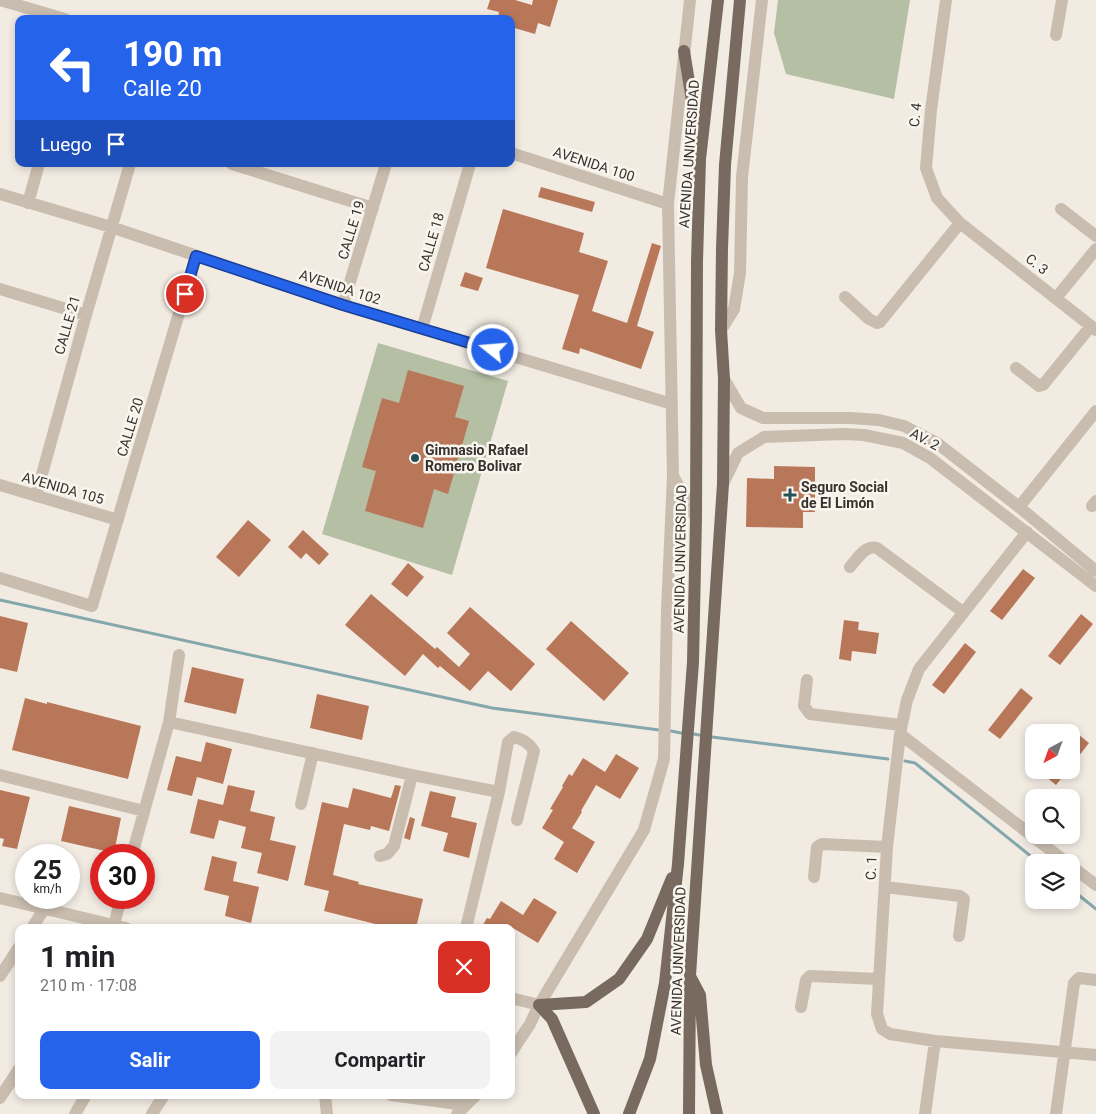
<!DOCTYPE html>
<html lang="es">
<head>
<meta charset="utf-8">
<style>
  :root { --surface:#fff; --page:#f2f2f2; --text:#202124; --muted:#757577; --accent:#2563eb }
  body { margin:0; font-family:Roboto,sans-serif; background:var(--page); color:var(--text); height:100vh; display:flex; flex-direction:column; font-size:19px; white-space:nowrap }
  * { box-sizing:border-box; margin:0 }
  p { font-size:16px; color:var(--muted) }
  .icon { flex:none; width:28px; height:28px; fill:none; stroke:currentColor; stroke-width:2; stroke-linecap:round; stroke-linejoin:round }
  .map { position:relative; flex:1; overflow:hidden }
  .drawer { position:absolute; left:15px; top:924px; width:500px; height:175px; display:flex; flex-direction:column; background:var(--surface); border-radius:10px; box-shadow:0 2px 8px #0003 }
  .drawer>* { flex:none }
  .hud { position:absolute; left:15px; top:15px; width:500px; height:152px; border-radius:10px; box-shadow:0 2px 8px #0003; background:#2563eb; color:#fff; overflow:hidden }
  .needle { width:32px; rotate:221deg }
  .buttons { position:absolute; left:1025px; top:724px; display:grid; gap:10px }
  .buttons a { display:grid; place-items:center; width:55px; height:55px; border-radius:10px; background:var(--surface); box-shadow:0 2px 8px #0003; font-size:25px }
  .speed { position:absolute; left:15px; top:844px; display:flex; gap:10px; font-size:25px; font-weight:700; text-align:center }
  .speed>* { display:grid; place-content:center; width:65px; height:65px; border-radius:50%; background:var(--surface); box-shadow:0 2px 8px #0003; line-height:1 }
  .speed small { font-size:12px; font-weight:400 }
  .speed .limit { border:8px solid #d22; background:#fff; color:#111 }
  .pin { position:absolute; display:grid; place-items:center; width:42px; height:42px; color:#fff; margin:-21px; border:2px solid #fff; border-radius:50%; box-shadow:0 1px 5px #0007 }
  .me { position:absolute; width:55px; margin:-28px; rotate:287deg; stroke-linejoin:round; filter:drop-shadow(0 0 4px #0008) }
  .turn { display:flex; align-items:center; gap:18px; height:105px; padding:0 25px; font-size:22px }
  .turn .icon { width:65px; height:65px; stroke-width:2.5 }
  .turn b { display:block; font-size:35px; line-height:42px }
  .then { display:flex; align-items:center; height:48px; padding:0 25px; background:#0003; gap:10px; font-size:19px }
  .round { display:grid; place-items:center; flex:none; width:52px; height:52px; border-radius:10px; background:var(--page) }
  .summary { display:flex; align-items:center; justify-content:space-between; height:85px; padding:0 25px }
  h1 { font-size:30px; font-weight:700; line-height:38px }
  .action { display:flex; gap:10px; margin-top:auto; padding:10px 25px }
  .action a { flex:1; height:58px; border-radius:10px; background:var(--accent); color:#fff; font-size:20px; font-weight:700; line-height:58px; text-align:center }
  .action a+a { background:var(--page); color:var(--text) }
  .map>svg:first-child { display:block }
</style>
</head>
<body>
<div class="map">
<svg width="1096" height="1114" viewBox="0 0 1096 1114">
  <rect width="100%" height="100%" fill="#f1ebe2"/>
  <path fill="#b4bfa4" d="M778,0H910L894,99L786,74L774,33Z
    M378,343L508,381L452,575L322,534Z"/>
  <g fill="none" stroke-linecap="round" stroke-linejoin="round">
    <path stroke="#84a7ab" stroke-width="3" d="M0,600L492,708L659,730
      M671,731L681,733
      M694,734L699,735
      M712,737L888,759
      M905,761L915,763L1038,862
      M1071,889L1096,909"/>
  </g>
  <path fill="#b97759" d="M490,0H515L532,5L533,0H558L550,27L538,23L535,34L511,27V19H498L499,12L487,9Z
    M541,187L595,202L592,212L538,197Z
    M503,209L584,233L579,252L608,261L592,311L627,323L652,243L661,246L637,326L654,332L641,369L580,348L579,354L562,349L579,295L486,268Z
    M465,272L483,278L478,291L460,286Z
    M408,370L464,386L455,417L469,421L448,494L434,489L423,528L365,511L376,471L362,467L382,398L399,403Z
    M774,466L815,467V512H803V528L746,527L747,478L774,479Z
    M248,520L271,540L239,577L216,557Z
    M303,530L329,554L319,565L306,553L301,559L288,547Z
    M408,563L424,577L407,597L391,584Z
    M1023,569L1035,578L1002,620L990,611Z
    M371,594L435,649L437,647L459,667L470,654L447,633L470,607L535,664L511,691L488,671L470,691L440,666L438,668L423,654L405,676L345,625Z
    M1081,614L1093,624L1060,665L1048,656Z
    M0,616L28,623L17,672L0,668Z
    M844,620L859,622L858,630L879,633L876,654L852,651L851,661L839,659Z
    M571,621L629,673L604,701L546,649Z
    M965,643L976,652L944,694L932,685Z
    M192,667L244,679L236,714L184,702Z
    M1021,688L1033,698L1000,739L988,730Z
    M317,694L369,706L362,740L310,728Z
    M25,698L47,704V702L141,726L128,779L12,750Z
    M1078,734L1089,743L1071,766V742Z
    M206,742L232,749L223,784L197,777L192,796L167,790L176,756L201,762Z
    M616,754L639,768L620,799L596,785L581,811L582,812L572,828L595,842L577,873L554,859L564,842L542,828L553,810L550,809L563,787L562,786L569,774L572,776L583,758L605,772Z
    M1049,770H1068L1056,785L1045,776Z
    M228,785L255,791L250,811L275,817L270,840L296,846L288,881L257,873L262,853L241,848L246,827L219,820L214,839L190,833L198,799L223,805Z
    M395,785L401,786L389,831L371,826L370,830L344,824L333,875L359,882L358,884L423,899L416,928H391L324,911L329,891L304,885L322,802L348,808L353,788L391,798Z
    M0,790L30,797L17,849L2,846L4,839L0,838Z
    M430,791L456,797L451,817L477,823L469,858L443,851L448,833L421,826Z
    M69,806L121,818L114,853L61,841Z
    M410,817L415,819L410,840L404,838Z
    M212,856L237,862L233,881L259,887L251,923L225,916L229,896L204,890Z
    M534,898L557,912L538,943L513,928H481L487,918L490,919L501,901L523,915Z"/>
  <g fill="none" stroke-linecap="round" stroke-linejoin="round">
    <path stroke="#c9bdaf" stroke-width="12" d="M0,0L65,19
      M946,0L931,110L926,168L937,198L960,223L1096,330
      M1056,35L1062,0
      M511,153L668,204
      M232,164L373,208
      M0,194L111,227L343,305L672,404
      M28,203L39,164
      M1061,209L1096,236
      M0,289L86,315
      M845,297L869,319L877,323L880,322L960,223
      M1056,298L1096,249
      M343,305L386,164
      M422,329L470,164
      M721,330L734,309L740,273L742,177L762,0
      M1016,368L1039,386L1043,385L1091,326
      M724,379L741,408L763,418H850L879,420L904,426L937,443L1019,507L1096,571
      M673,476L696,518
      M723,484L738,453L764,437L843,434L864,435L903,443L930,458L1096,586
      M0,485L118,520
      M36,496L86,315L130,164
      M1092,506L1096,501
      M1019,507L1096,411
      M1027,532L919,669L907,700L900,734L887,847L877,1014L882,1029L890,1034L935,1041L1096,1055
      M850,567C858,558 865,545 877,548L963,612
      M0,578L92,606L196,256
      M807,680L804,706L810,714L901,725
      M169,722L412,775L499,792
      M900,734L1066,862
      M0,775L144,811
      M301,804L313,753
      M132,855L169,722L179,655
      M380,856L387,854L394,846L412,775
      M1071,866L1096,885
      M814,877L817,847L822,844L887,847
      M885,887L960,896L964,899L959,936
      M0,898L126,928
      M114,925L121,898
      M32,928L44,909
      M466,928L499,792L508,742L514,737C524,740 529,743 534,751L517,820
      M0,976L19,947
      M511,998L539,1005
      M801,1007L806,980L810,976L879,979
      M511,1053L530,1024L539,1005L644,830L664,759L667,610L673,476L668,204L690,0
      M325,1095L327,1114
      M391,1095L465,1105
      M0,1098L19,1069
      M75,1114L86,1095
      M152,1114L164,1095
      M457,1114L476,1095
      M925,1114L935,1041
      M1056,1114L1074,983L1079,978L1096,980"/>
    <path stroke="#786a5f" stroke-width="12" d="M684,51L693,107L701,132
      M691,978L700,995L706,1065L717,1114
      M539,1005L586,1002L619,979L647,939L672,878
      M539,1005L552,1019L594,1114
      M629,1114L650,1059L665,983L678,864L693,662L696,518L697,261L700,159L718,0
      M689,1114L690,975L723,484L724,379L721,330L722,249L725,165L740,0"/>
  </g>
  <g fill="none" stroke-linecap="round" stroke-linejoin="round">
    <defs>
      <path id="route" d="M185,294L196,256L343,305L493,350"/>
    </defs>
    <use href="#route" stroke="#184099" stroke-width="12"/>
    <use href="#route" stroke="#2563eb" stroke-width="9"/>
  </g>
  <g fill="#264f56" stroke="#f9f5ef" stroke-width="2">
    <circle cx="415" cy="458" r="5"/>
    <path d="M787.5 487.5h5v5h5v5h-5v5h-5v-5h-5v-5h5z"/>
  </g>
  <g text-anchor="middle" stroke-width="5" stroke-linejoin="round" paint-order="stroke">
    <g font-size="14" fill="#38312c" stroke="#f9f5ef">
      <text transform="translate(915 115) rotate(-84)" y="5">C. 4</text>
      <text transform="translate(689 154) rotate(-86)" y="5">AVENIDA UNIVERSIDAD</text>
      <text transform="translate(594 164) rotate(18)" y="5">AVENIDA 100</text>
      <text transform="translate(351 230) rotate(-73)" y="5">CALLE 19</text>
      <text transform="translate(431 242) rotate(-74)" y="5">CALLE 18</text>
      <text transform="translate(1037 264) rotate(38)" y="5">C. 3</text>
      <text transform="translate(340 287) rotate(18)" y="5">AVENIDA 102</text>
      <text transform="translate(67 325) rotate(-74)" y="5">CALLE 21</text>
      <text transform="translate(130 427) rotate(-73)" y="5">CALLE 20</text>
      <text transform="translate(925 439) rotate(28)" y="5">AV. 2</text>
      <text transform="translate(63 488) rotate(16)" y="5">AVENIDA 105</text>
      <text transform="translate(680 559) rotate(-89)" y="5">AVENIDA UNIVERSIDAD</text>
      <text transform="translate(871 868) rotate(-88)" y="5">C. 1</text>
      <text transform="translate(678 961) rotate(-88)" y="5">AVENIDA UNIVERSIDAD</text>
    </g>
    <g font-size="14" font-weight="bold" fill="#38312c" stroke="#f9f5ef" text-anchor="start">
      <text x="425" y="455">Gimnasio Rafael<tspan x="425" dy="16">Romero Bolivar</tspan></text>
      <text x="801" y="492">Seguro Social<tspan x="801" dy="16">de El Limón</tspan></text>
    </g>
  </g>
</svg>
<div class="buttons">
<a><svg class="needle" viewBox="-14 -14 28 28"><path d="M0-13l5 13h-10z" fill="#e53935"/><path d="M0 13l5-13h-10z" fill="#757577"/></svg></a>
<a><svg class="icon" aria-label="search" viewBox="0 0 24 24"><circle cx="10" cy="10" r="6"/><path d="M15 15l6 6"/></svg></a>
<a><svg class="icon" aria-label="layers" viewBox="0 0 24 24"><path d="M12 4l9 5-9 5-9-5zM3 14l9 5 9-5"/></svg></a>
</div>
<div class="speed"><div>25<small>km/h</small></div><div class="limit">30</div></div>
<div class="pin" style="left:185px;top:294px;background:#d93025"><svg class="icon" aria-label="arrive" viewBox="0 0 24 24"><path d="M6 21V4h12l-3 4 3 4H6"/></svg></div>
<svg class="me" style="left:493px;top:350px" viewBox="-20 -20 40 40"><circle r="17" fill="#2563eb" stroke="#fff" stroke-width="3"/><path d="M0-11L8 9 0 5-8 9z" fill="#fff"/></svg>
<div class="hud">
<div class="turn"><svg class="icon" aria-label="left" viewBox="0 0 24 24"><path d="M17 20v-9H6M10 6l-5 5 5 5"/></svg><div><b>190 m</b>Calle 20</div></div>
<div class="then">Luego<svg class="icon" aria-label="arrive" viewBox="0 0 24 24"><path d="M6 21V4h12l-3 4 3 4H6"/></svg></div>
</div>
<section class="drawer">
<div class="summary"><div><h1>1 min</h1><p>210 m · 17:08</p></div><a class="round" style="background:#d93025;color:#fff"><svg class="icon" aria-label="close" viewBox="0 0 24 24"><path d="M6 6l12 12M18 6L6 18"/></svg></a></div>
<div class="action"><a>Salir</a><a>Compartir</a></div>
</section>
</div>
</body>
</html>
